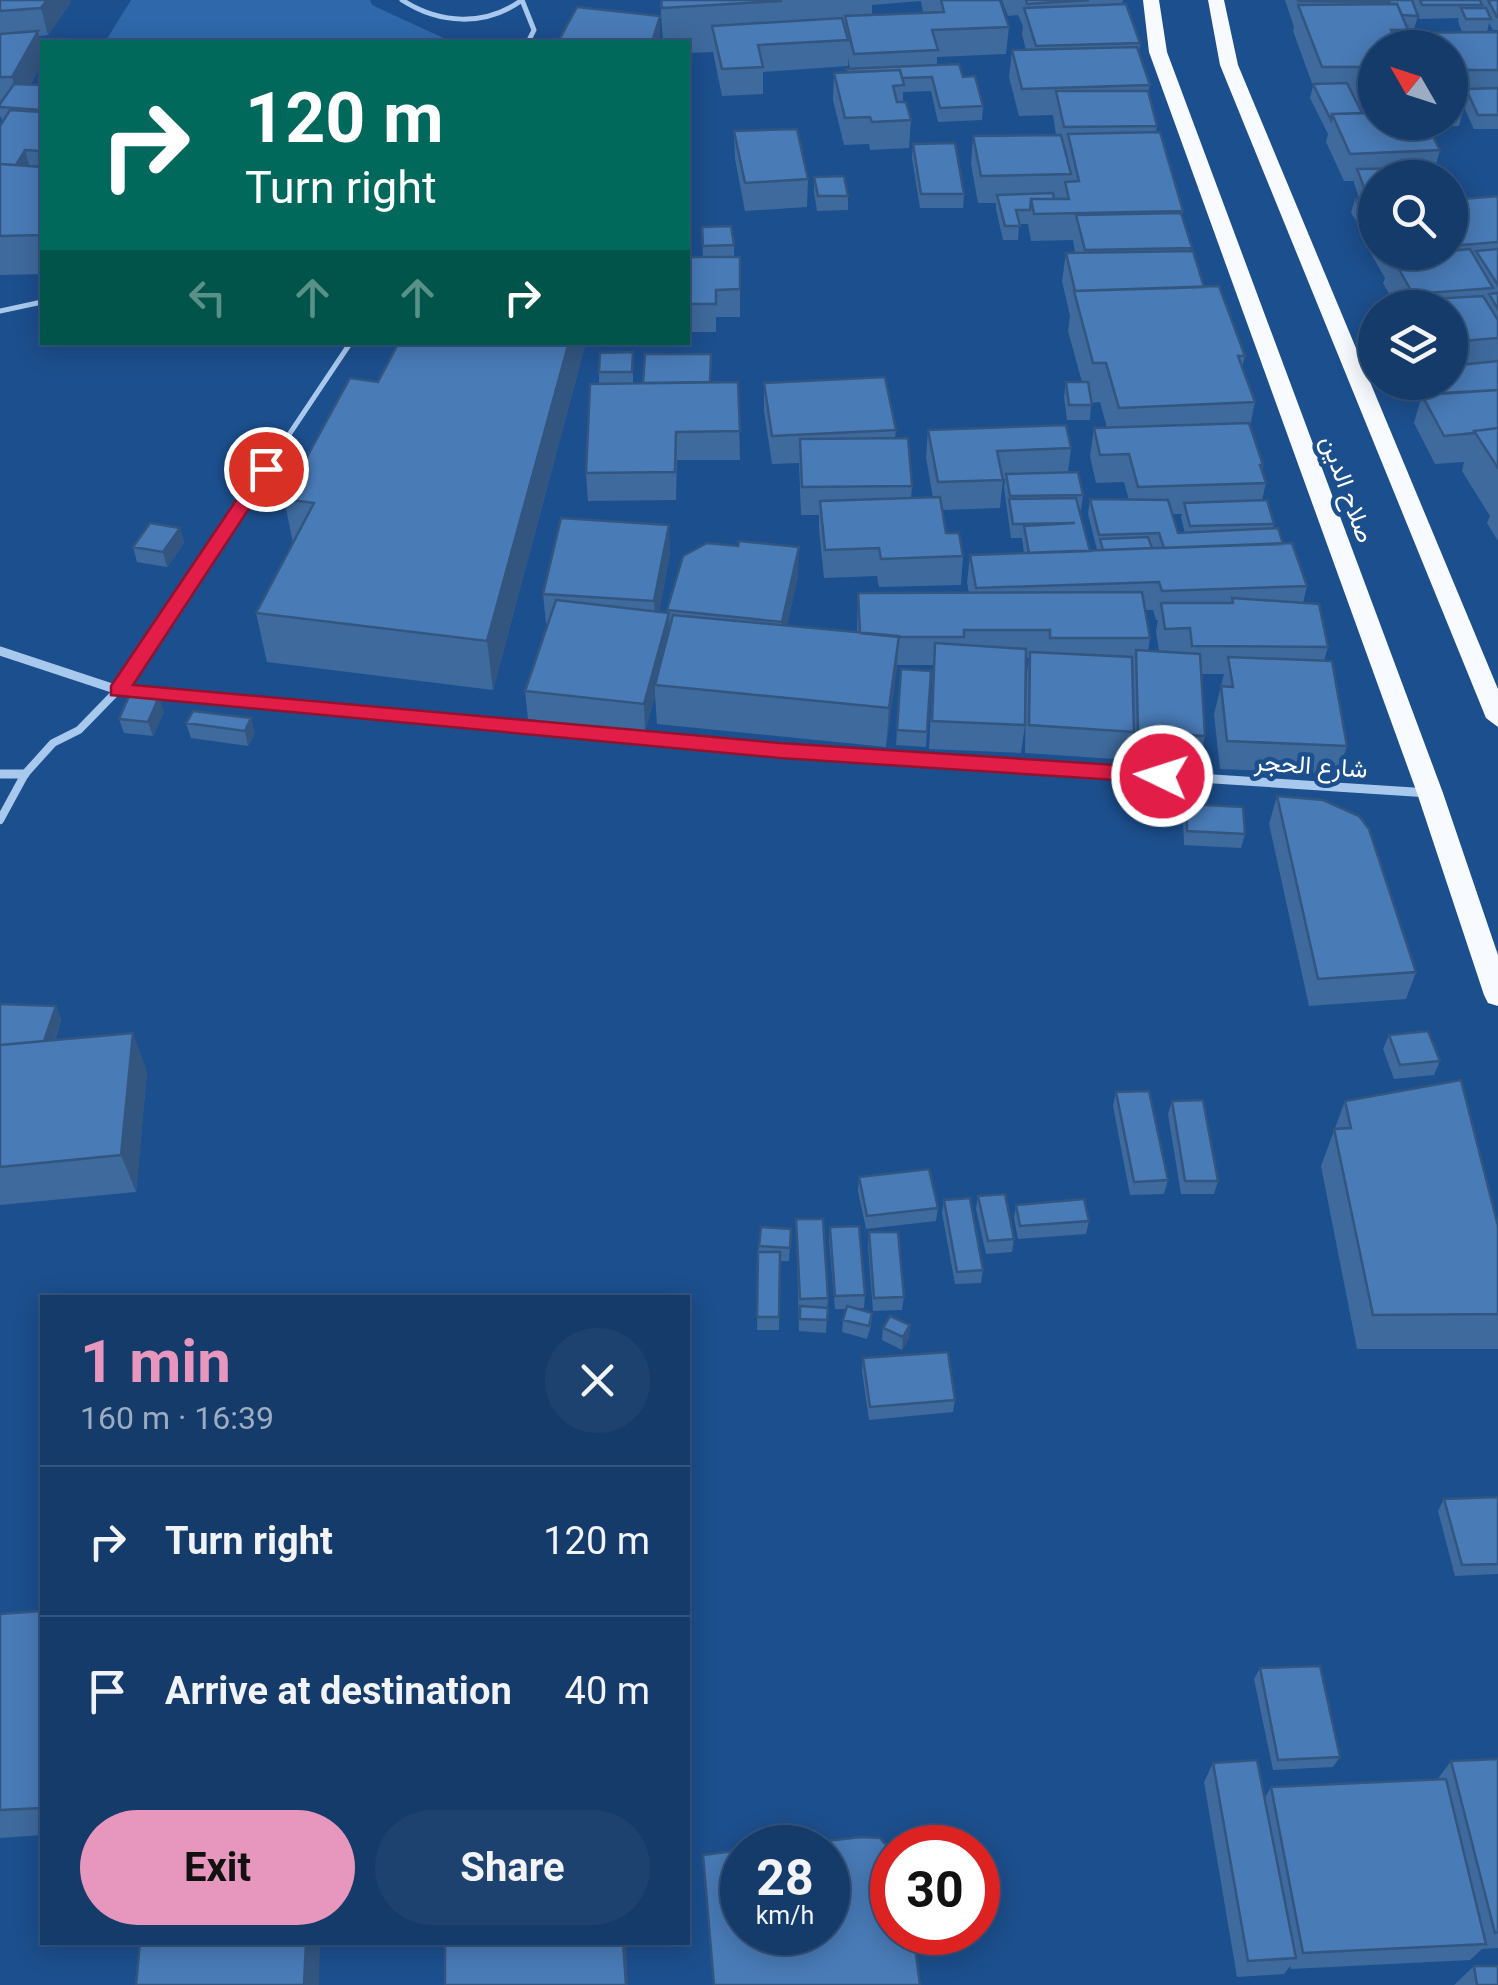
<!DOCTYPE html>
<html lang="en">
<head>
<meta charset="utf-8">
<style>
  :root { --surface:#153b6a; --page:#1e4270; --text:#f1f3f6; --muted:#9dadc1; --line:#34557e; --accent:#e797bd }
  body { margin:0; font-family:Roboto,Vazirmatn,sans-serif; background:var(--page); color:var(--text); height:100vh; display:flex; flex-direction:column; font-size:38px; white-space:nowrap }
  * { box-sizing:border-box; margin:0 }
  p { font-size:32px; color:var(--muted) }
  .icon { flex:none; width:55px; height:55px; fill:none; stroke:currentColor; stroke-width:2; stroke-linecap:round; stroke-linejoin:round }
  .map { position:relative; flex:1; overflow:hidden }
  .side { position:absolute; left:40px; top:1295px; width:650px; height:650px; display:flex; flex-direction:column; background:var(--surface); border-radius:0px; box-shadow:0 5px 25px #0003,0 0 0 2px var(--line) }
  .side>* { flex:none }
  .banner { position:absolute; left:40px; top:40px; width:650px; height:305px; border-radius:0px; box-shadow:0 5px 25px #0003,0 0 0 2px var(--line); background:#00695c; color:#fff; overflow:hidden }
  .needle { width:65px; rotate:309deg }
  .buttons { position:absolute; left:1358px; top:30px; display:grid; gap:20px }
  .buttons a { display:grid; place-items:center; width:110px; height:110px; border-radius:50%; background:var(--surface); box-shadow:0 5px 25px #0003,0 0 0 2px var(--line); font-size:50px }
  .speed { position:absolute; left:720px; top:1825px; display:flex; gap:20px; font-size:50px; font-weight:700; text-align:center }
  .speed>* { display:grid; place-content:center; width:130px; height:130px; border-radius:50%; background:var(--surface); box-shadow:0 5px 25px #0003,0 0 0 2px var(--line); line-height:1 }
  .speed small { font-size:25px; font-weight:400 }
  .speed .limit { border:15px solid #d22; background:#fff; color:#111 }
  .pin { position:absolute; display:grid; place-items:center; width:85px; height:85px; color:#fff; margin:-42px; border:5px solid #fff; border-radius:50%; box-shadow:0 2px 10px #0007 }
  .me { position:absolute; width:110px; margin:-55px; rotate:274deg; stroke-linejoin:round; filter:drop-shadow(0 0 8px #0008) }
  .turn { display:flex; align-items:center; gap:35px; height:210px; padding:0 40px; font-size:45px }
  .turn .icon { width:130px; height:130px; stroke-width:2.5 }
  .turn b { display:block; font-size:70px; line-height:85px }
  .lanes { display:flex; align-items:center; height:95px; padding:0 40px; background:#0003; justify-content:center; gap:50px; direction:ltr }
  .lanes .off { opacity:.35 }
  .round { display:grid; place-items:center; flex:none; width:105px; height:105px; border-radius:52px; background:var(--page) }
  .overview { display:flex; align-items:center; justify-content:space-between; height:170px; padding:0 40px }
  h1 { font-size:60px; font-weight:700; line-height:75px; color:var(--accent) }
  .cta { display:flex; gap:20px; margin-top:auto; padding:20px 40px }
  .cta a { flex:1; height:115px; border-radius:60px; background:var(--accent); color:#111; font-size:40px; font-weight:700; line-height:115px; text-align:center }
  .cta a+a { background:var(--page); color:var(--text) }
  ul { padding:0; list-style:none }
  li { display:flex; align-items:center; gap:30px; height:150px; padding:0 40px; border-top:2px solid var(--line) }
  li div { flex:1 }
  li b { display:block; font-size:38px }
  li em { font-style:normal }
  .map>svg:first-child { display:block }
</style>
</head>
<body>
<div class="map">
<svg width="1498" height="1985" viewBox="0 0 1498 1985">
  <rect width="100%" height="100%" fill="#1c4f8d"/>
  <path fill="#2f69ab" d="M131,0H370L372,5L452,42H105Z"/>
  <g fill="none" stroke-linecap="round" stroke-linejoin="round">
    <path stroke="#a8c9ed" stroke-width="5" d="M402,0C439,24 485,27 522,0
      M522,0L534,30L528,42
      M0,311L42,302
      M250,493L351,342"/>
    <path stroke="#a8c9ed" stroke-width="8" d="M0,820L25,774L53,743L79,730L118,690L251,491"/>
    <path stroke="#a8c9ed" stroke-width="9" d="M0,651L118,690L780,751L1429,793
      M0,774H25"/>
    <path fill="#f7faff" fill-rule="evenodd" d="M1143,0H1159L1167,52L1443,793L1498,955V1006L1488,1003L1484,995L1417,793L1149,52Z
      M1208,0H1224L1238,65L1498,689V727L1486,718L1220,65Z"/>
  </g>
  <path fill="#3f6a9d" fill-rule="evenodd" d="M0,0H71V2L48,35L39,36L42,48V63L30,85H42V274L0,275V126L2,122L1,116L0,118Z
    M660,0H941L1009,27L1006,54L937,57V65L963,77L983,106L982,120L938,122L931,91L903,92V102L911,120L909,148L870,150L869,144L844,145L833,100L834,73L846,72L850,69L848,58V66L763,72V94L722,96L713,52L688,53V42H663ZM921,1L923,13L872,15V5Z
    M1002,0H1123L1122,4L1140,43L1139,53L1150,85L1148,93L1157,126L1156,132L1183,211L1182,216L1191,251L1204,287L1245,356L1242,367L1255,402L1250,426L1263,465L1262,470L1266,483L1262,500L1274,524L1273,528L1307,586L1303,603L1328,647L1324,661L1347,746L1338,774L1220,769L1214,714L1224,674H1202L1205,736L1199,764L1133,760L1132,742L1129,760L1025,753L1026,680L1029,658H1026L1025,725L1021,753L929,749L933,665H897L886,747L657,724L655,695L645,732L528,719L525,691L548,623H546L543,594L670,553L659,612L668,613L667,610L798,575L787,626L857,632L858,593H969L967,583L970,555L1024,553L1022,538H1011L1004,488L1005,479H1003L1000,508L942,510L946,533L963,556L961,585L879,587L877,576L824,578L819,529V515H801L799,463L772,464L764,411V383L896,430L895,438L912,486L911,498H933L926,458L928,430L1071,448L1068,472L1083,495L1081,510H1079L1090,551L1097,550L1088,514L1090,499L1129,500L1124,482L1096,483L1090,456L1094,428H1107L1100,402L1091,403L1090,420H1067L1064,397L1066,382H1082L1068,331L1070,316L1062,281L1066,253H1075L1073,240L1031,241L1028,224H1019L1018,240H1003L996,209V203H978L971,164L973,136L1056,135L1053,115L1019,116L1009,77L1012,50H1026L1022,34L1023,26L1018,15L1008,16ZM1172,514H1182L1181,517L1185,533H1178ZM1145,610H1153L1156,620H1158L1156,631L1159,651H1148L1150,638Z
    M1285,0H1387V4L1388,0H1498V30H1493L1489,23L1487,32H1498V129H1474L1462,103L1463,97H1456L1463,112L1459,126L1428,127L1440,150L1435,168L1375,178V252H1450V200L1498,196V541L1487,523L1490,516L1462,471L1464,462L1435,464L1414,423L1422,395L1430,394L1424,382H1450V308H1397L1383,283L1385,278L1359,233L1360,226L1351,213L1355,199L1359,198L1354,183V181H1344L1326,142L1328,134L1310,98L1313,86L1293,31L1294,27ZM1418,16L1419,19L1459,18L1458,21L1462,32L1407,33L1408,29H1414ZM1375,48H1450V122H1375Z
    M734,131L808,179L807,207L745,211L735,159Z
    M913,144L964,194L963,208H920L912,158Z
    M814,177L848,196V210L817,211L814,192Z
    M702,227L734,245V257H740V317H716V332H688V257H703Z
    M586,342L493,690L267,662L256,613L293,543L284,499L378,382Z
    M633,352V383L738,382L740,460H677L676,500L588,501L586,473L599,384V372Z
    M180,528L184,543L167,567L137,562L133,547Z
    M901,669L931,671L926,747L896,745Z
    M164,712L153,736L124,733L119,719Z
    M186,723L255,733L248,746L191,738Z
    M1277,796L1416,972L1406,999L1309,1006L1269,824Z
    M1186,804L1245,834L1241,848L1184,845L1183,819Z
    M0,1004L56,1006L61,1020L55,1040L147,1071L136,1192L0,1205Z
    M1389,1035L1440,1061L1434,1075L1394,1079L1383,1049Z
    M1116,1092L1168,1180L1164,1194L1130,1195L1113,1106Z
    M1172,1101L1218,1181L1214,1194H1181L1168,1114Z
    M1345,1101L1498,1226V1349H1357L1321,1166Z
    M859,1177L938,1208L936,1221L866,1229L858,1191Z
    M978,1196L1014,1239L1012,1252L986,1254L976,1209Z
    M944,1200L983,1270L981,1283L955,1284L942,1213Z
    M1016,1205L1089,1221L1086,1234L1018,1239L1014,1218Z
    M796,1219L828,1298L826,1333L799,1331Z
    M761,1227L791,1229L789,1261H780L779,1330H757L758,1252Z
    M830,1227L865,1295L864,1308H854L872,1313L871,1325L867,1339L842,1332L843,1320L846,1309H835L829,1240Z
    M869,1232L904,1297L902,1310L873,1311L868,1246Z
    M910,1325L909,1338L902,1350L882,1340L883,1328Z
    M863,1358L955,1400L953,1412L869,1420L862,1371Z
    M1498,1497V1574L1455,1576L1438,1511L1444,1499Z
    M42,1611V1835L0,1838V1614Z
    M1260,1668L1340,1757L1333,1767L1273,1770L1254,1679Z
    M1498,1759V1948L1482,1949L1470,1960L1291,1969L1290,1966L1284,1974L1237,1977L1204,1782L1213,1763L1265,1798L1271,1787L1437,1780L1451,1761Z
    M1474,1966L1498,1985H1454Z"/>
  <path fill="#335680" d="M47,0H71V2L48,35L41,8Z
    M660,16V42H652Z
    M38,31L42,48V63L19,104L12,77Z
    M25,150L33,178L10,175Z
    M569,342H586L493,690L487,641Z
    M669,525L670,553L656,629L654,601Z
    M180,528L184,543L167,567L163,552Z
    M799,547L798,575L782,650V622Z
    M669,613L670,641L655,685V695L645,732L644,704Z
    M899,636L896,676L886,747L889,708Z
    M159,697L164,712L153,736L148,722Z
    M251,718L255,733L248,746L245,731Z
    M56,1006L61,1020L43,1075L37,1062Z
    M133,1033L147,1071L136,1192L121,1155Z
    M910,1325L909,1338L902,1350L903,1337Z
    M306,1942H320L319,1985H304Z
    M623,1942H626L628,1985H626Z"/>
  <path fill="#497bb7" stroke="#335680" stroke-width="2.5" d="M0,0H47L41,8L0,11Z
    M661,0H781V1L662,8Z
    M941,0H1000L1009,27L932,30L938,50L854,54L845,16L944,12Z
    M1026,0H1089L1027,4Z
    M1298,0H1387L1388,2L1299,1Z
    M1389,0H1412L1418,16L1402,15L1397,4H1390Z
    M1420,0H1480L1482,5H1422Z
    M1488,0H1498V17H1497Z
    M1126,4L1140,43L1036,46L1024,8Z
    M1397,4L1408,30H1391L1398,48H1375V67H1322L1298,5Z
    M577,7L660,16L652,42H558Z
    M1461,8H1486L1491,19H1466Z
    M842,18L848,40L758,45L763,67L722,69L712,26Z
    M38,31L12,77H0V34Z
    M1498,32V70H1450V48H1407L1401,33Z
    M1137,47L1150,85L1022,89L1012,50Z
    M959,64L963,77L975,76L983,106L940,108L932,77L902,78L900,70L847,72L846,69Z
    M900,70L904,85L893,86L897,102H906L911,120L872,122L870,117L845,118L834,73Z
    M1375,82V113H1369L1357,83Z
    M1347,83L1362,113L1332,114L1331,120L1313,84Z
    M14,84L42,85V110L0,107V104Z
    M1450,86H1451L1463,112H1450Z
    M1498,88V115H1478L1466,89Z
    M1056,91H1148L1157,126L1064,127Z
    M10,110L42,112V149L41,151L25,150L16,165L0,164V126Z
    M1375,113V122H1425L1440,150L1350,154L1332,114Z
    M797,129L808,179L745,183L734,131Z
    M1160,132L1183,211L1034,214L1031,199H1069L1065,182L1079,181L1068,134Z
    M1061,135L1071,174L981,176L973,136Z
    M955,143L964,194H921L913,144Z
    M0,164L42,167V235L0,236Z
    M1436,168L1440,178H1375V189L1365,190L1357,169Z
    M844,176L848,196H818L814,177Z
    M1053,193L1054,199H1031L1030,210H1016L1020,226H1005L997,195Z
    M1498,196V242L1450,246V200Z
    M1375,197V205L1366,206L1364,212L1355,199Z
    M1375,205V222L1366,206Z
    M1181,213L1192,248L1085,250L1076,215Z
    M731,226L734,245L703,246L702,227Z
    M1470,249L1493,288L1413,294L1391,255L1450,252V251Z
    M1498,249V285L1476,251Z
    M1193,251L1204,287L1075,291L1066,253Z
    M688,257H740V289L716,290V304H688Z
    M1219,286L1245,356H1238L1255,402L1119,408L1106,363H1093L1074,291Z
    M1498,293V309L1489,294Z
    M1483,296L1498,320V338L1450,342V308H1420L1415,300Z
    M399,342H569L487,641L256,613L314,503L284,499L350,378L378,382Z
    M633,352L632,372H599L600,353Z
    M645,354H711L710,382L643,383Z
    M1498,361V390L1443,393L1437,382H1450V366Z
    M885,377L896,430L772,436L764,383Z
    M738,382L740,431L676,432L675,472L586,473L590,384Z
    M1066,382H1088L1092,405H1069Z
    M1498,390V428L1474,431V433L1444,436L1422,395Z
    M1249,423L1263,465H1260L1266,483L1138,487L1129,454L1100,455L1094,428Z
    M1066,425L1071,448L997,451L1003,480L938,482L928,430Z
    M1498,428V468L1474,431Z
    M908,438L912,486L802,487L800,439Z
    M1078,472L1083,495L1010,496L1006,474Z
    M940,497L946,533H959L963,556L881,559L879,548L825,550L820,501Z
    M1076,498L1090,551L1029,553L1024,526L1075,523L1013,524L1009,499Z
    M1090,499L1168,500L1178,533L1278,528L1283,544L1164,548L1159,533L1099,535Z
    M1267,500L1274,524L1190,526L1184,503Z
    M561,518L669,525L654,601L543,594Z
    M150,523L180,528L163,552L133,547Z
    M1148,537L1152,548L1103,550L1100,539Z
    M739,541L799,547L782,622L667,610L683,556L707,543L738,546Z
    M1292,543L1307,586L1162,591L1159,582L976,588L970,555Z
    M1142,592L1150,638H1050V630H964V637H899L860,633L858,593Z
    M1232,598L1319,604L1328,647L1192,646L1190,628L1165,629L1161,603H1233Z
    M556,600L669,613L644,704L525,691Z
    M673,615L899,636L889,708L655,685Z
    M935,643L1026,649L1025,725L932,721Z
    M1136,650L1200,654L1205,736L1138,732Z
    M1030,652L1132,657L1134,732L1029,725Z
    M1228,657L1332,661L1347,746L1227,741L1221,686L1233,687Z
    M901,669L931,671L927,732L897,730Z
    M130,694L159,697L148,722L119,719Z
    M193,711L251,718L245,731L186,723Z
    M1277,796L1323,800L1359,816L1369,829L1416,972L1318,979Z
    M1186,804L1243,807L1245,834L1187,831Z
    M0,1004L56,1006L44,1041L0,1045Z
    M1428,1031L1440,1061L1400,1065L1389,1035Z
    M133,1033L121,1155L0,1167V1045Z
    M1461,1080L1498,1226V1314L1373,1315L1334,1129L1351,1128L1345,1101Z
    M1149,1091L1168,1180L1134,1182L1116,1092Z
    M1203,1100L1218,1181H1185L1172,1101Z
    M929,1169L938,1208L867,1216L859,1177Z
    M1005,1194L1014,1239L988,1241L978,1196Z
    M970,1198L983,1270L957,1272L944,1200Z
    M1084,1199L1089,1221L1020,1226L1016,1205Z
    M796,1219H823L828,1298L800,1299Z
    M859,1226L865,1295L835,1296L830,1227Z
    M761,1227L791,1229L790,1248L759,1246Z
    M869,1232H898L904,1297L874,1298Z
    M758,1252H780L779,1317H757Z
    M800,1306L828,1308L827,1320L800,1319Z
    M847,1306L872,1313L869,1326L843,1320Z
    M890,1316L910,1325L903,1337L883,1328Z
    M948,1352L955,1400L870,1407L863,1358Z
    M1498,1497V1564L1462,1565L1444,1499Z
    M42,1611V1808L0,1810V1614Z
    M1320,1666L1340,1757L1278,1760L1260,1668Z
    M1498,1759V1932L1495,1933L1451,1761Z
    M1257,1760L1296,1958L1248,1961L1213,1763Z
    M1446,1779L1486,1944L1303,1953L1271,1787Z
    M861,1837L880,1838L892,1852V1932H913L920,1985H714L703,1855L742,1850V1932H828V1848H767Z
    M140,1942H306L304,1985H136Z
    M445,1942H623L626,1985H445Z
    M1474,1966H1498V1985H1477Z"/>
  <path fill="#e11d48" stroke="#92132f" stroke-width="2.5" d="M266,463L275,469L133,685L780,743L1162,768L1173,776L1162,783L780,758L111,695V686L260,465Z"/>
  <g text-anchor="middle" stroke-width="9" stroke-linejoin="round" paint-order="stroke">
    <g font-size="25" fill="#fff" stroke="#1c4f8d">
      <text transform="translate(1348 489) rotate(70)" y="9">صلاح الدين</text>
      <text transform="translate(1311 765) rotate(4)" y="9">شارع الحجر</text>
    </g>
  </g>
</svg>
<div class="buttons">
<a><svg class="needle" viewBox="-14 -14 28 28"><path d="M0-13l5 13h-10z" fill="#e53935"/><path d="M0 13l5-13h-10z" fill="#9dadc1"/></svg></a>
<a><svg class="icon" aria-label="search" viewBox="0 0 24 24"><circle cx="10" cy="10" r="6"/><path d="M15 15l6 6"/></svg></a>
<a><svg class="icon" aria-label="layers" viewBox="0 0 24 24"><path d="M12 4l9 5-9 5-9-5zM3 14l9 5 9-5"/></svg></a>
</div>
<div class="speed"><div>28<small>km/h</small></div><div class="limit">30</div></div>
<div class="pin" style="left:266px;top:469px;background:#d93025"><svg class="icon" aria-label="arrive" viewBox="0 0 24 24"><path d="M6 21V4h12l-3 4 3 4H6"/></svg></div>
<svg class="me" style="left:1162px;top:776px" viewBox="-20 -20 40 40"><circle r="17" fill="#e11d48" stroke="#fff" stroke-width="3"/><path d="M0-11L8 9 0 5-8 9z" fill="#fff"/></svg>
<div class="banner">
<div class="turn"><svg class="icon" aria-label="right" viewBox="0 0 24 24"><path d="M7 20v-9h11M14 6l5 5-5 5"/></svg><div><b>120 m</b>Turn right</div></div>
<div class="lanes"><svg class="icon off" aria-label="left" viewBox="0 0 24 24"><path d="M17 20v-9H6M10 6l-5 5 5 5"/></svg><svg class="icon off" aria-label="ahead" viewBox="0 0 24 24"><path d="M12 20V5M6 11l6-6 6 6"/></svg><svg class="icon off" aria-label="ahead" viewBox="0 0 24 24"><path d="M12 20V5M6 11l6-6 6 6"/></svg><svg class="icon" aria-label="right" viewBox="0 0 24 24"><path d="M7 20v-9h11M14 6l5 5-5 5"/></svg></div>
</div>
<section class="side">
<div class="overview"><div><h1>1 min</h1><p>160 m · 16:39</p></div><a class="round"><svg class="icon" aria-label="close" viewBox="0 0 24 24"><path d="M6 6l12 12M18 6L6 18"/></svg></a></div>
<ul>
<li><svg class="icon" aria-label="right" viewBox="0 0 24 24"><path d="M7 20v-9h11M14 6l5 5-5 5"/></svg><div><b>Turn right</b></div><em>120 m</em></li>
<li><svg class="icon" aria-label="arrive" viewBox="0 0 24 24"><path d="M6 21V4h12l-3 4 3 4H6"/></svg><div><b>Arrive at destination</b></div><em>40 m</em></li>
</ul>
<div class="cta"><a>Exit</a><a>Share</a></div>
</section>
</div>
</body>
</html>
